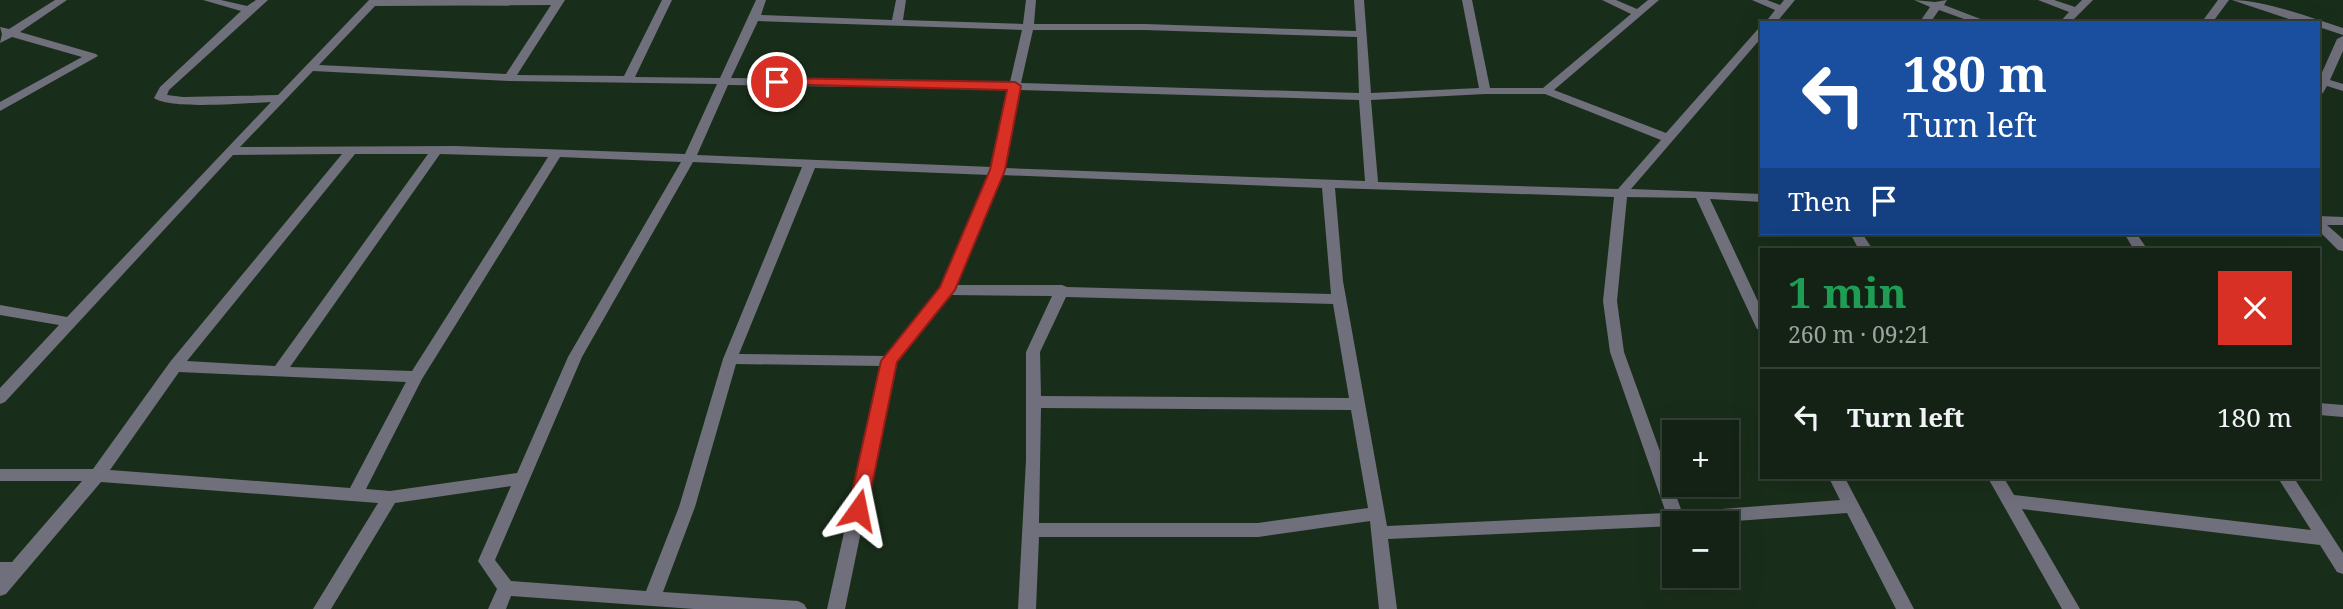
<!DOCTYPE html>
<html lang="en">
<head>
<meta charset="utf-8">
<style>
  :root { --surface:#132214; --page:#202f22; --text:#f1f3f6; --muted:#9da4a0; --line:#323f34 }
  body { margin:0; font-family:"Noto Serif",serif; background:var(--page); color:var(--text); height:100vh; display:flex; flex-direction:column; font-size:26px; white-space:nowrap }
  * { box-sizing:border-box; margin:0 }
  p { font-size:23px; color:var(--muted) }
  .icon { flex:none; width:38px; height:38px; fill:none; stroke:currentColor; stroke-width:2; stroke-linecap:round; stroke-linejoin:round }
  .map { position:relative; flex:1; overflow:hidden }
  .side { position:absolute; left:1760px; top:248px; width:560px; height:231px; display:flex; flex-direction:column; background:var(--surface); border-radius:0px; box-shadow:0 7px 28px #0002,0 0 0 2px var(--line) }
  .side>* { flex:none }
  .guide { position:absolute; left:1760px; top:21px; width:560px; height:214px; border-radius:0px; box-shadow:0 7px 28px #0002,0 0 0 2px var(--line); background:#1a4fa0; color:#fff; overflow:hidden }
  .tools { position:absolute; left:1662px; top:420px; display:grid; gap:14px }
  .tools a { display:grid; place-items:center; width:77px; height:77px; border-radius:0px; background:var(--surface); box-shadow:0 7px 28px #0002,0 0 0 2px var(--line); font-size:35px }
  .pin { position:absolute; display:grid; place-items:center; width:60px; height:60px; color:#fff; margin:-30px; border:4px solid #fff; border-radius:50%; box-shadow:0 2px 7px #0007 }
  .me { position:absolute; width:77px; margin:-38px; rotate:12deg; stroke-linejoin:round; filter:drop-shadow(0 0 5px #0008) }
  .turn { display:flex; align-items:center; gap:24px; height:147px; padding:0 28px; font-size:32px }
  .turn .icon { width:91px; height:91px; stroke-width:2.5 }
  .turn b { display:block; font-size:49px; line-height:60px }
  .then { display:flex; align-items:center; height:66px; padding:0 28px; background:#0003; gap:14px; font-size:26px }
  .round { display:grid; place-items:center; flex:none; width:74px; height:74px; border-radius:0px; background:var(--page) }
  .headline { display:flex; align-items:center; justify-content:space-between; height:119px; padding:0 28px }
  h1 { font-size:42px; font-weight:700; line-height:52px; color:#1e9e55 }
  ul { padding:0; list-style:none }
  li { display:flex; align-items:center; gap:21px; height:98px; padding:0 28px; border-top:2px solid var(--line) }
  li div { flex:1 }
  li b { display:block; font-size:26px }
  li em { font-style:normal }
  .map>svg:first-child { display:block }
</style>
</head>
<body>
<div class="map">
<svg width="2343" height="609" viewBox="0 0 2343 609">
  <rect width="100%" height="100%" fill="#192e1a"/>
  <g fill="none" stroke-linecap="round" stroke-linejoin="round">
    <path fill="#706f7c" fill-rule="evenodd" d="M55,0H67L20,32L96,54L98,56L0,111V102L82,57L12,37L0,43L2,34L0,27L9,29Z
      M203,0H221L247,6L256,0H268L169,90L167,95L183,97L278,95L369,0H565L517,75L624,76L662,0H672L635,77L720,78L756,0H766L761,15L892,20L896,0H906L903,20L1023,24L1026,0H1036L1034,24H1145L1356,31L1354,0H1364L1371,93L1479,88L1462,0H1472L1490,88H1543L1631,14L1602,0H1616L1637,9L1648,0H1659L1554,90L1666,133L1758,29L1762,28V37L1631,189L1762,194V202L1710,199L1762,310V330L1757,329L1755,325L1696,198L1627,197L1617,301L1624,352L1682,512L1840,500L1829,478H1845L1914,609H1896L1847,513L1709,523H1675V526L1388,539L1397,609H1379L1370,521L1258,537H1039L1036,609H1018L1026,460V352L1052,296L951,295L896,362L845,609H827L881,366L736,364L695,507L663,592L798,601L804,604L807,609H694L511,596L506,609H488L497,589L478,561L511,486L395,503L331,609H313L378,503L101,482L6,594L0,596V562H12L82,481H0V469H93L170,362L342,154L233,155L5,402L0,404V388L59,325L0,315V305L67,317L271,102C247,103 171,110 154,98L160,87L241,11ZM551,5L506,74L319,65L375,6ZM758,21L1022,30L1010,82L731,78ZM1033,30H1145L1357,37L1359,93L1021,83ZM313,71L509,81L717,84L685,154L455,146L240,147ZM728,85L1009,89L992,167L697,155ZM1020,90L1359,100L1365,181L1005,168ZM1485,94H1545L1661,140L1618,189L1378,182L1371,100ZM355,154H428L275,366L187,361ZM440,154L548,157L412,371L290,367ZM560,157L681,162L568,357L517,473L390,491L366,489L422,379ZM693,162L802,167L723,359L679,507L646,591L511,581L495,560L582,357ZM815,168L990,175L941,288L885,356L739,354ZM1002,175L1322,188L1331,294L1067,287L1062,285H956ZM1335,188L1614,197L1603,301L1610,352L1666,513L1387,526L1343,281ZM1066,297L1333,304L1349,398L1041,396L1040,352ZM179,372L406,382L350,488L110,470ZM1041,408L1351,410L1368,508L1258,523H1039Z
      M1752,0H1767L1780,5L1784,0H1795L1776,23H1765L1775,10Z
      M1914,0L1935,2L1947,0L1944,5L1991,23H1975L1939,10L1930,23H1919L1930,7Z
      M2038,0H2054L2075,7L2082,0H2093L2070,23H2059L2069,12Z
      M2218,0H2229L2212,23H2201Z
      M2232,0C2264,0 2312,18 2343,28V35L2319,27V23H2301Z
      M2343,36V51L2330,80L2343,84V91L2327,86L2323,93L2319,94V79L2337,39Z
      M2319,216L2343,217V225H2327L2343,239V251L2338,250L2319,231Z
      M1850,233H1862L1873,250H1859Z
      M2124,233H2136L2148,250H2134Z
      M2319,403L2343,405V417L2319,415Z
      M1988,478H2004L2014,495L2311,530L2278,478H2294L2343,553V574L2337,572L2320,545L2022,509L2080,609H2062Z"/>
  </g>
  <path fill="#d93025" stroke="#8d1f18" stroke-width="2" d="M777,78L1015,82L1021,86L1005,170L955,290L897,362L867,510L864,515L858,517L851,515L848,510L881,361L940,287L990,170L1007,90L772,84V79Z"/>
</svg>
<div class="tools">
<a>+</a>
<a>−</a>
</div>
<div class="pin" style="left:777px;top:82px;background:#d93025"><svg class="icon" aria-label="arrive" viewBox="0 0 24 24"><path d="M6 21V4h12l-3 4 3 4H6"/></svg></div>
<svg class="me" style="left:858px;top:510px" viewBox="-20 -20 40 40"><path d="M0-17L14 15 0 8-14 15z" fill="#d93025" stroke="#fff" stroke-width="4"/></svg>
<div class="guide">
<div class="turn"><svg class="icon" aria-label="left" viewBox="0 0 24 24"><path d="M17 20v-9H6M10 6l-5 5 5 5"/></svg><div><b>180 m</b>Turn left</div></div>
<div class="then">Then<svg class="icon" aria-label="arrive" viewBox="0 0 24 24"><path d="M6 21V4h12l-3 4 3 4H6"/></svg></div>
</div>
<section class="side">
<div class="headline"><div><h1>1 min</h1><p>260 m · 09:21</p></div><a class="round" style="background:#d93025;color:#fff"><svg class="icon" aria-label="close" viewBox="0 0 24 24"><path d="M6 6l12 12M18 6L6 18"/></svg></a></div>
<ul>
<li><svg class="icon" aria-label="left" viewBox="0 0 24 24"><path d="M17 20v-9H6M10 6l-5 5 5 5"/></svg><div><b>Turn left</b></div><em>180 m</em></li>
</ul>
</section>
</div>
</body>
</html>
